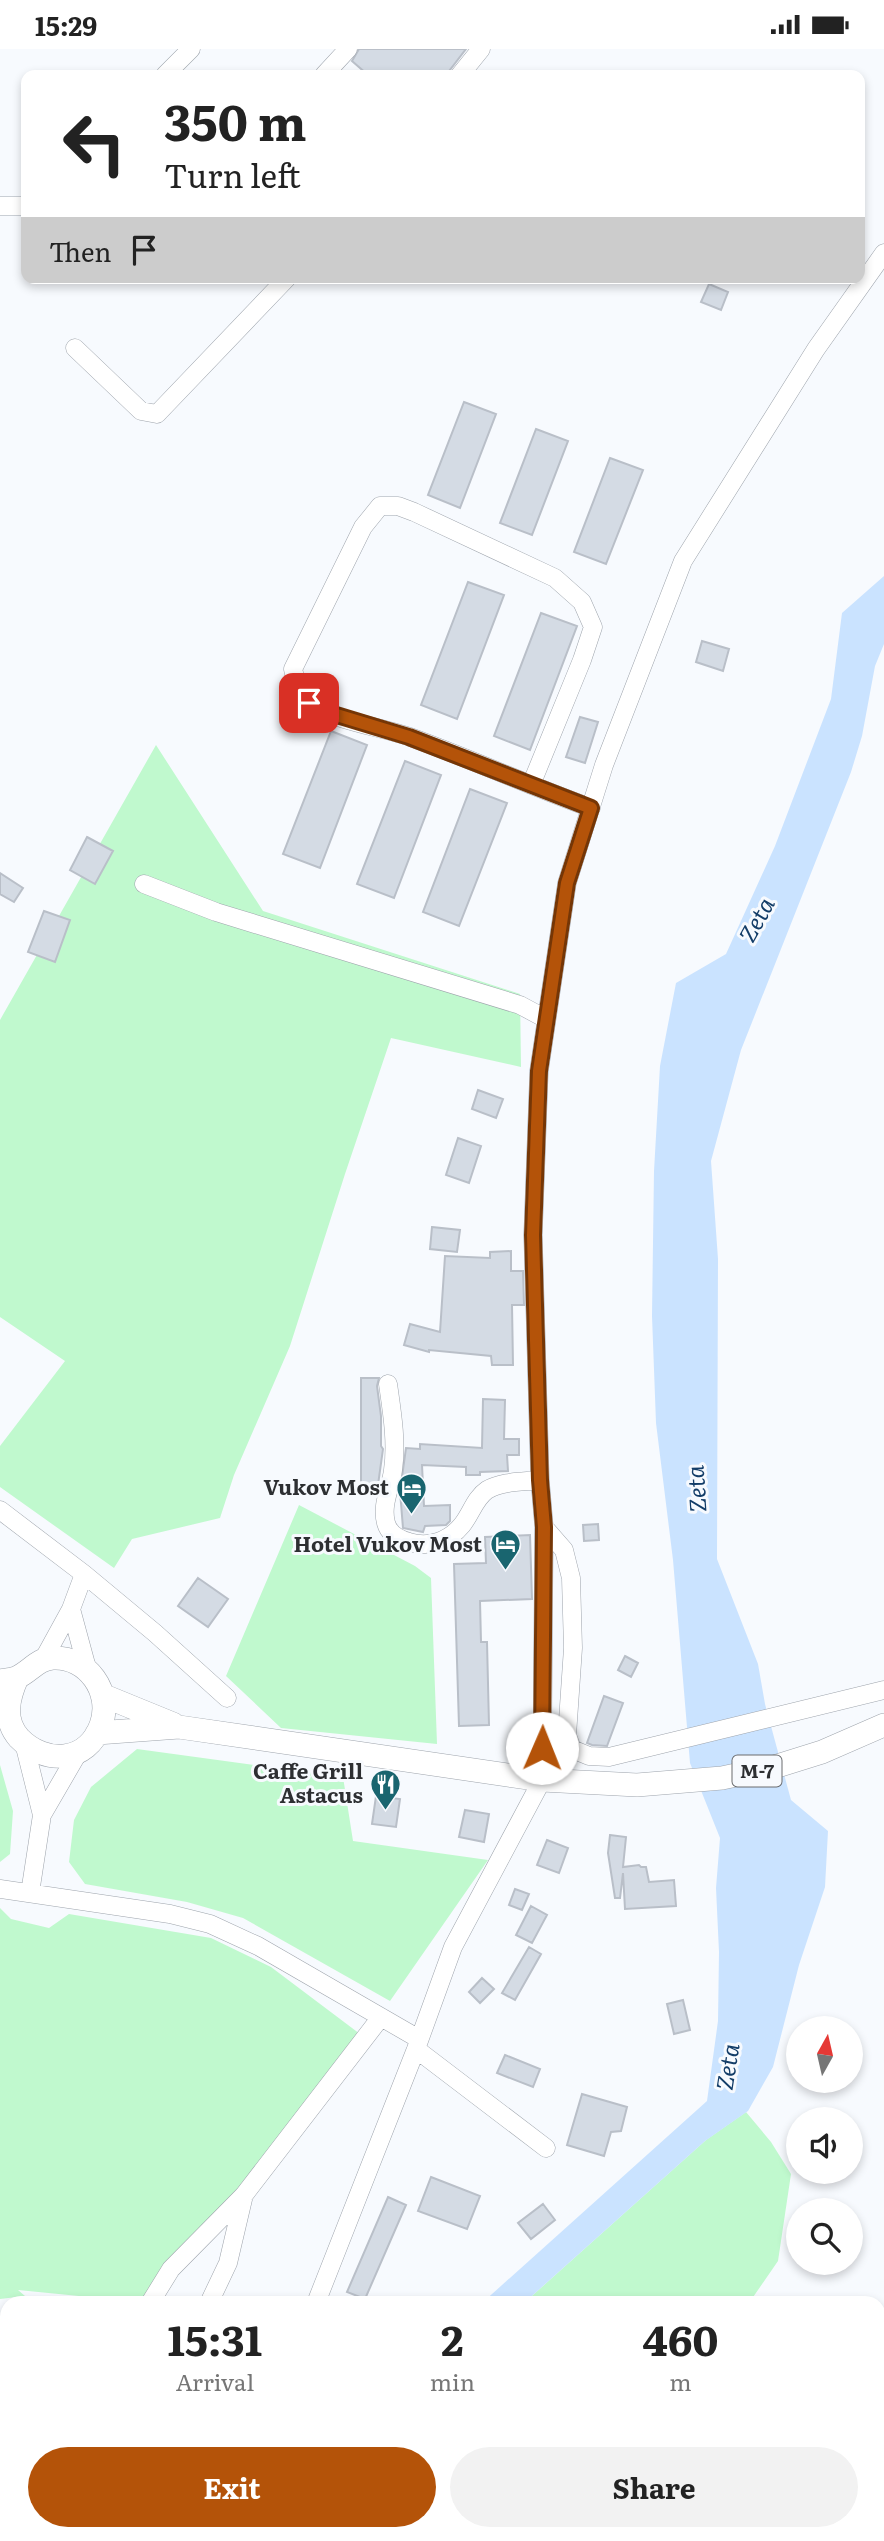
<!DOCTYPE html>
<html lang="en">
<head>
<meta charset="utf-8">
<style>
  :root { --surface:#fff; --page:#f2f2f2; --text:#222; --muted:#767676; --accent:#b45309 }
  body { margin:0; font-family:Literata,serif; background:var(--page); color:var(--text); height:100vh; display:flex; flex-direction:column; font-size:26px; white-space:nowrap }
  * { box-sizing:border-box; margin:0 }
  p { font-size:23px; color:var(--muted) }
  .icon { flex:none; width:38px; height:38px; fill:none; stroke:currentColor; stroke-width:2; stroke-linecap:round; stroke-linejoin:round }
  .map { position:relative; flex:1; overflow:hidden }
  .panel { position:absolute; left:0px; top:2247px; width:886px; height:245px; display:flex; flex-direction:column; background:var(--surface); border-radius:21px 21px 0 0; box-shadow:0 4px 10px #0003 }
  .panel>* { flex:none }
  .guide { position:absolute; left:21px; top:21px; width:844px; height:214px; border-radius:14px; box-shadow:0 4px 10px #0003; background:#fff; color:var(--text); overflow:hidden }
  .needle { width:46px; rotate:8deg }
  .buttons { position:absolute; left:786px; top:1967px; display:grid; gap:14px }
  .buttons a { display:grid; place-items:center; width:77px; height:77px; border-radius:50%; background:var(--surface); box-shadow:0 4px 10px #0003; font-size:35px }
  .pin { position:absolute; display:grid; place-items:center; width:60px; height:60px; color:#fff; margin:-30px; border-radius:14px; box-shadow:0 4px 10px #0006 }
  .me { position:absolute; width:77px; margin:-38px; rotate:1deg; stroke-linejoin:round; filter:drop-shadow(0 0 5px #0008) }
  .turn { display:flex; align-items:center; gap:24px; height:147px; padding:0 28px; font-size:32px }
  .turn .icon { width:91px; height:91px; stroke-width:2.5 }
  .turn b { display:block; font-size:49px; line-height:60px }
  .then { display:flex; align-items:center; height:66px; padding:0 28px; background:#0003; gap:14px; font-size:26px }
  .eta { display:flex; justify-content:space-evenly; align-items:center; height:119px; text-align:center }
  .eta b { font-size:42px; font-weight:700; line-height:49px }
  .primary-button { display:flex; gap:14px; margin-top:auto; padding:14px 28px }
  .primary-button a { flex:1; height:80px; border-radius:42px; background:var(--accent); color:#fff; font-size:28px; font-weight:700; line-height:80px; text-align:center }
  .primary-button a+a { background:var(--page); color:var(--text) }
  .status { display:flex; justify-content:space-between; align-items:center; height:49px; padding:0 35px; background:var(--surface); direction:ltr }
  .status svg { height:19px; fill:currentColor }
  .map>svg:first-child { display:block }
</style>
</head>
<body>
<div class="status"><b>15:29</b><svg viewBox="0 0 49 12"><path d="M0 12V9h3v3zM5 12V6h3v6zM10 12V3h3v9zM15 12V0h3v12zM26 1h20v11H26zM47 4h2v5h-2z"/></svg></div>
<div class="map">
<svg width="884" height="2492" viewBox="0 0 884 2492">
  <rect width="100%" height="100%" fill="#f7fafe"/>
  <path fill="#c0f9ce" d="M156,696L263,862L520,945L521,1018L391,989L345,1125L290,1297L234,1426L220,1469L132,1490L114,1519L0,1438V1397L65,1312L0,1268V971Z
    M299,1456L415,1517L431,1529L437,1695L281,1679L226,1627Z
    M137,1700L343,1728L353,1792L488,1811L390,1952L243,1869L187,1853L85,1835L69,1813L74,1771L91,1738Z
    M0,1716L13,1762L10,1805L0,1813Z
    M0,1859L11,1870L49,1879L69,1865L211,1889L271,1918L360,1985L150,2254L18,2241L25,2247L0,2250Z
    M746,2063L771,2093L791,2125L778,2212L749,2254H524L706,2091Z
    M291,2485H662L665,2492H287Z"/>
  <path fill="#cae3ff" d="M884,527V595L875,617L862,687L851,723L741,1001L711,1112L718,1210L717,1510L758,1615L765,1655L791,1751L828,1782L825,1838L799,1916L773,2018L748,2062L705,2092L524,2254H482L707,2052L718,1972L719,1903L716,1839L720,1789L690,1714L673,1511L656,1374L652,1267L654,1122L660,1017L676,934L726,905L775,797L831,650L842,564Z"/>
  <path fill="#d4dbe4" stroke="#b9bfc8" stroke-width="2" d="M359,0H466L446,26H368L352,12Z
    M709,235L728,243L721,261L701,253Z
    M464,353L496,365L460,459L428,446Z
    M536,380L568,392L532,486L500,474Z
    M610,409L643,421L606,515L574,503Z
    M468,533L504,546L457,670L421,656Z
    M541,564L577,577L530,701L494,687Z
    M702,592L729,600L723,622L696,613Z
    M580,668L598,673L585,714L566,708Z
    M331,682L367,696L320,819L283,805Z
    M405,712L441,726L394,849L357,835Z
    M470,740L507,754L459,877L423,863Z
    M87,788L113,802L95,835L70,821Z
    M0,824L23,839L14,853L0,845Z
    M44,862L70,871L55,913L28,903Z
    M478,1041L503,1050L496,1069L472,1060Z
    M458,1089L481,1097L469,1134L446,1126Z
    M432,1178L460,1181L457,1203L430,1200Z
    M511,1202V1222H523L524,1256H512L513,1316H492L491,1307L429,1301V1303L404,1296L410,1275L440,1283L445,1207L490,1209V1203Z
    M361,1329H379L377,1337L381,1367V1397L383,1400L378,1436H361Z
    M483,1350L505,1351L504,1390H519V1406H507L508,1422L480,1423V1426H466V1418L422,1416L424,1457L450,1456V1472L446,1476L425,1477L423,1483L403,1479L400,1442L406,1399L420,1400V1395L482,1399Z
    M598,1475L599,1491L584,1492L583,1476Z
    M530,1486L532,1550L480,1552L481,1593H487L489,1676L459,1677L454,1515L486,1514L485,1488Z
    M198,1529L228,1550L208,1578L178,1557Z
    M625,1607L638,1614L631,1628L618,1621Z
    M604,1647L623,1654L607,1697L592,1696L587,1694Z
    M376,1747L400,1750L396,1778L372,1775Z
    M465,1761L489,1765L484,1793L459,1788Z
    M610,1786L626,1788L623,1818L639,1816L641,1818H646L649,1833L674,1831L676,1857L625,1860L623,1824L620,1849H615L608,1804Z
    M547,1791L568,1799L559,1824L537,1816Z
    M515,1840L529,1845L522,1861L509,1856Z
    M531,1857L547,1866L532,1894L516,1886Z
    M529,1898L541,1905L515,1951L502,1944Z
    M482,1929L494,1940L480,1954L469,1943Z
    M683,1951L690,1981L674,1985L667,1955Z
    M505,2006L540,2020L533,2038L497,2024Z
    M582,2045L627,2058L621,2082L611,2083L604,2107L567,2096Z
    M431,2128L480,2147L467,2180L418,2162Z
    M388,2148L406,2156L365,2250L347,2243Z
    M543,2155L555,2171L531,2190L518,2174Z"/>
  <g fill="none" stroke-linecap="round" stroke-linejoin="round">
    <defs>
      <path id="minor" d="M165,26L191,0
        M324,26L348,0
        M460,26L481,0
        M0,157H26
        M75,299L141,362L157,365L287,229
        M531,736L582,611L593,578L582,553L555,529L414,463L398,457H380L363,478L293,620C296,632 298,644 308,653C329,671 382,678 410,688C471,710 530,737 591,759
        M144,835L216,863L520,956L546,970
        M388,1335C392,1363 397,1393 393,1421C391,1439 381,1455 386,1474C389,1485 398,1490 409,1493C429,1499 449,1492 462,1476C471,1465 475,1449 487,1441C502,1432 523,1433 540,1431
        M0,1461L84,1525L71,1560L43,1611
        M544,1478L564,1501L571,1529L573,1599L567,1686L572,1700L589,1707L609,1708L884,1641
        M84,1525L155,1584L227,1649
        M71,1560L87,1619
        M24,1694L42,1766
        M0,1840L170,1865L210,1875L258,1897L419,1990
        M30,1844L42,1766L78,1704
        M416,2000L546,2099
        M150,2254L171,2220L244,2146L381,1968
        M209,2254L228,2214L244,2146
        M316,2254L416,2000L453,1898L542,1731L544,1478L540,1431L533,1186L539,1022L567,834L604,716L683,512L816,300L884,204
        M214,2492L217,2485"/>
      <path id="major" d="M0,1632C5,1631 11,1631 16,1629C30,1623 37,1610 53,1609C87,1607 113,1643 101,1676C87,1714 45,1716 19,1689C3,1671 8,1649 17,1629
        M102,1646L173,1675
        M97,1684L179,1678L542,1731L637,1736L722,1729L774,1718L822,1703L884,1676"/>
    </defs>
    <use href="#minor" stroke="#9ea4ac" stroke-width="19"/>
    <use href="#major" stroke="#9ea4ac" stroke-width="24"/>
    <path stroke="#a5a8ab" stroke-width="3.5" stroke-dasharray="3.5 3.5" stroke-linecap="butt" d="M878,2321L884,2317
      M878,2476L884,2479"/>
    <use href="#minor" stroke="#fff" stroke-width="18"/>
    <use href="#major" stroke="#fff" stroke-width="23"/>
  </g>
  <g fill="none" stroke-linecap="round" stroke-linejoin="round">
    <defs>
      <path id="route" d="M309,654L330,664L409,688L591,759L567,834L539,1022L533,1186L540,1431L544,1478L542,1699"/>
    </defs>
    <use href="#route" stroke="#753606" stroke-width="18"/>
    <use href="#route" stroke="#b45309" stroke-width="12"/>
  </g>
  <defs>
    <symbol id="hotel-pin" viewBox="-11 -11 22 30"><path d="M0 17L-7.5 6A9.5 9.5 0 1 1 7.5 6Z" fill="#19656f" stroke="#f7fafe"/><path d="M-6-4.5h1.5V1H6V5H4.5V3h-9V5H-6ZM-4 0a1.8 1.8 0 1 1 3.6 0ZM.5 0V-2.5h3Q6-2.5 6 0Z" fill="#fff"/></symbol>
    <symbol id="restaurant-pin" viewBox="-11 -11 22 30"><path d="M0 17L-7.5 6A9.5 9.5 0 1 1 7.5 6Z" fill="#19656f" stroke="#f7fafe"/><path d="M-5-6h1v4h1v-4h1v4h1v-4h1v5L-1.5 .5V6h-2V.5L-5-1ZM5-6V6H3V1.5H1.5Q1.5-4 5-6Z" fill="#fff"/></symbol>
  </defs>
  <g fill-rule="evenodd">
    <use href="#hotel-pin" x="394" y="1422" width="35" height="47"/>
    <use href="#hotel-pin" x="488" y="1478" width="35" height="47"/>
    <use href="#restaurant-pin" x="368" y="1718" width="35" height="47"/>
  </g>
  <g text-anchor="middle" stroke-width="6" stroke-linejoin="round" paint-order="stroke">
    <rect fill="#f7fafe" stroke="#6a6c6f" stroke-width="2" x="732.5" y="1706.5" width="49" height="31" rx="5"/>
    <g font-size="19" font-weight="bold" fill="#2d2f32">
      <text x="757" y="1729">M-7</text>
    </g>
    <g font-size="21" font-weight="bold" fill="#2d2f32" stroke="#f7fafe" text-anchor="end">
      <text x="389" y="1446">Vukov Most</text>
      <text x="482" y="1503">Hotel Vukov Most</text>
      <text x="363" y="1730">Caffe Grill<tspan x="363" dy="24">Astacus</tspan></text>
    </g>
    <g font-size="23" font-style="italic" fill="#133d68" stroke="#f7fafe">
      <text transform="translate(757 871) rotate(-61)" y="8">Zeta</text>
      <text transform="translate(697 1440) rotate(-94)" y="8">Zeta</text>
      <text transform="translate(728 2018) rotate(-81)" y="8">Zeta</text>
    </g>
  </g>
</svg>
<div class="buttons">
<a><svg class="needle" viewBox="-14 -14 28 28"><path d="M0-13l5 13h-10z" fill="#e53935"/><path d="M0 13l5-13h-10z" fill="#767676"/></svg></a>
<a><svg class="icon" aria-label="sound" viewBox="0 0 24 24"><path d="M4 9h4l5-4v14l-5-4H4zM17 9q2 3 0 6"/></svg></a>
<a><svg class="icon" aria-label="search" viewBox="0 0 24 24"><circle cx="10" cy="10" r="6"/><path d="M15 15l6 6"/></svg></a>
</div>
<div class="pin" style="left:309px;top:654px;background:#d93025"><svg class="icon" aria-label="arrive" viewBox="0 0 24 24"><path d="M6 21V4h12l-3 4 3 4H6"/></svg></div>
<svg class="me" style="left:542px;top:1699px" viewBox="-20 -20 40 40"><circle r="19" fill="#fff"/><path d="M0-13L10 11 0 6-10 11z" fill="#b45309"/></svg>
<div class="guide">
<div class="turn"><svg class="icon" aria-label="left" viewBox="0 0 24 24"><path d="M17 20v-9H6M10 6l-5 5 5 5"/></svg><div><b>350 m</b>Turn left</div></div>
<div class="then">Then<svg class="icon" aria-label="arrive" viewBox="0 0 24 24"><path d="M6 21V4h12l-3 4 3 4H6"/></svg></div>
</div>
<section class="panel">
<div class="eta">
<div><b>15:31</b><p>Arrival</p></div>
<div><b>2</b><p>min</p></div>
<div><b>460</b><p>m</p></div>
</div>
<div class="primary-button"><a>Exit</a><a>Share</a></div>
</section>
</div>
</body>
</html>
